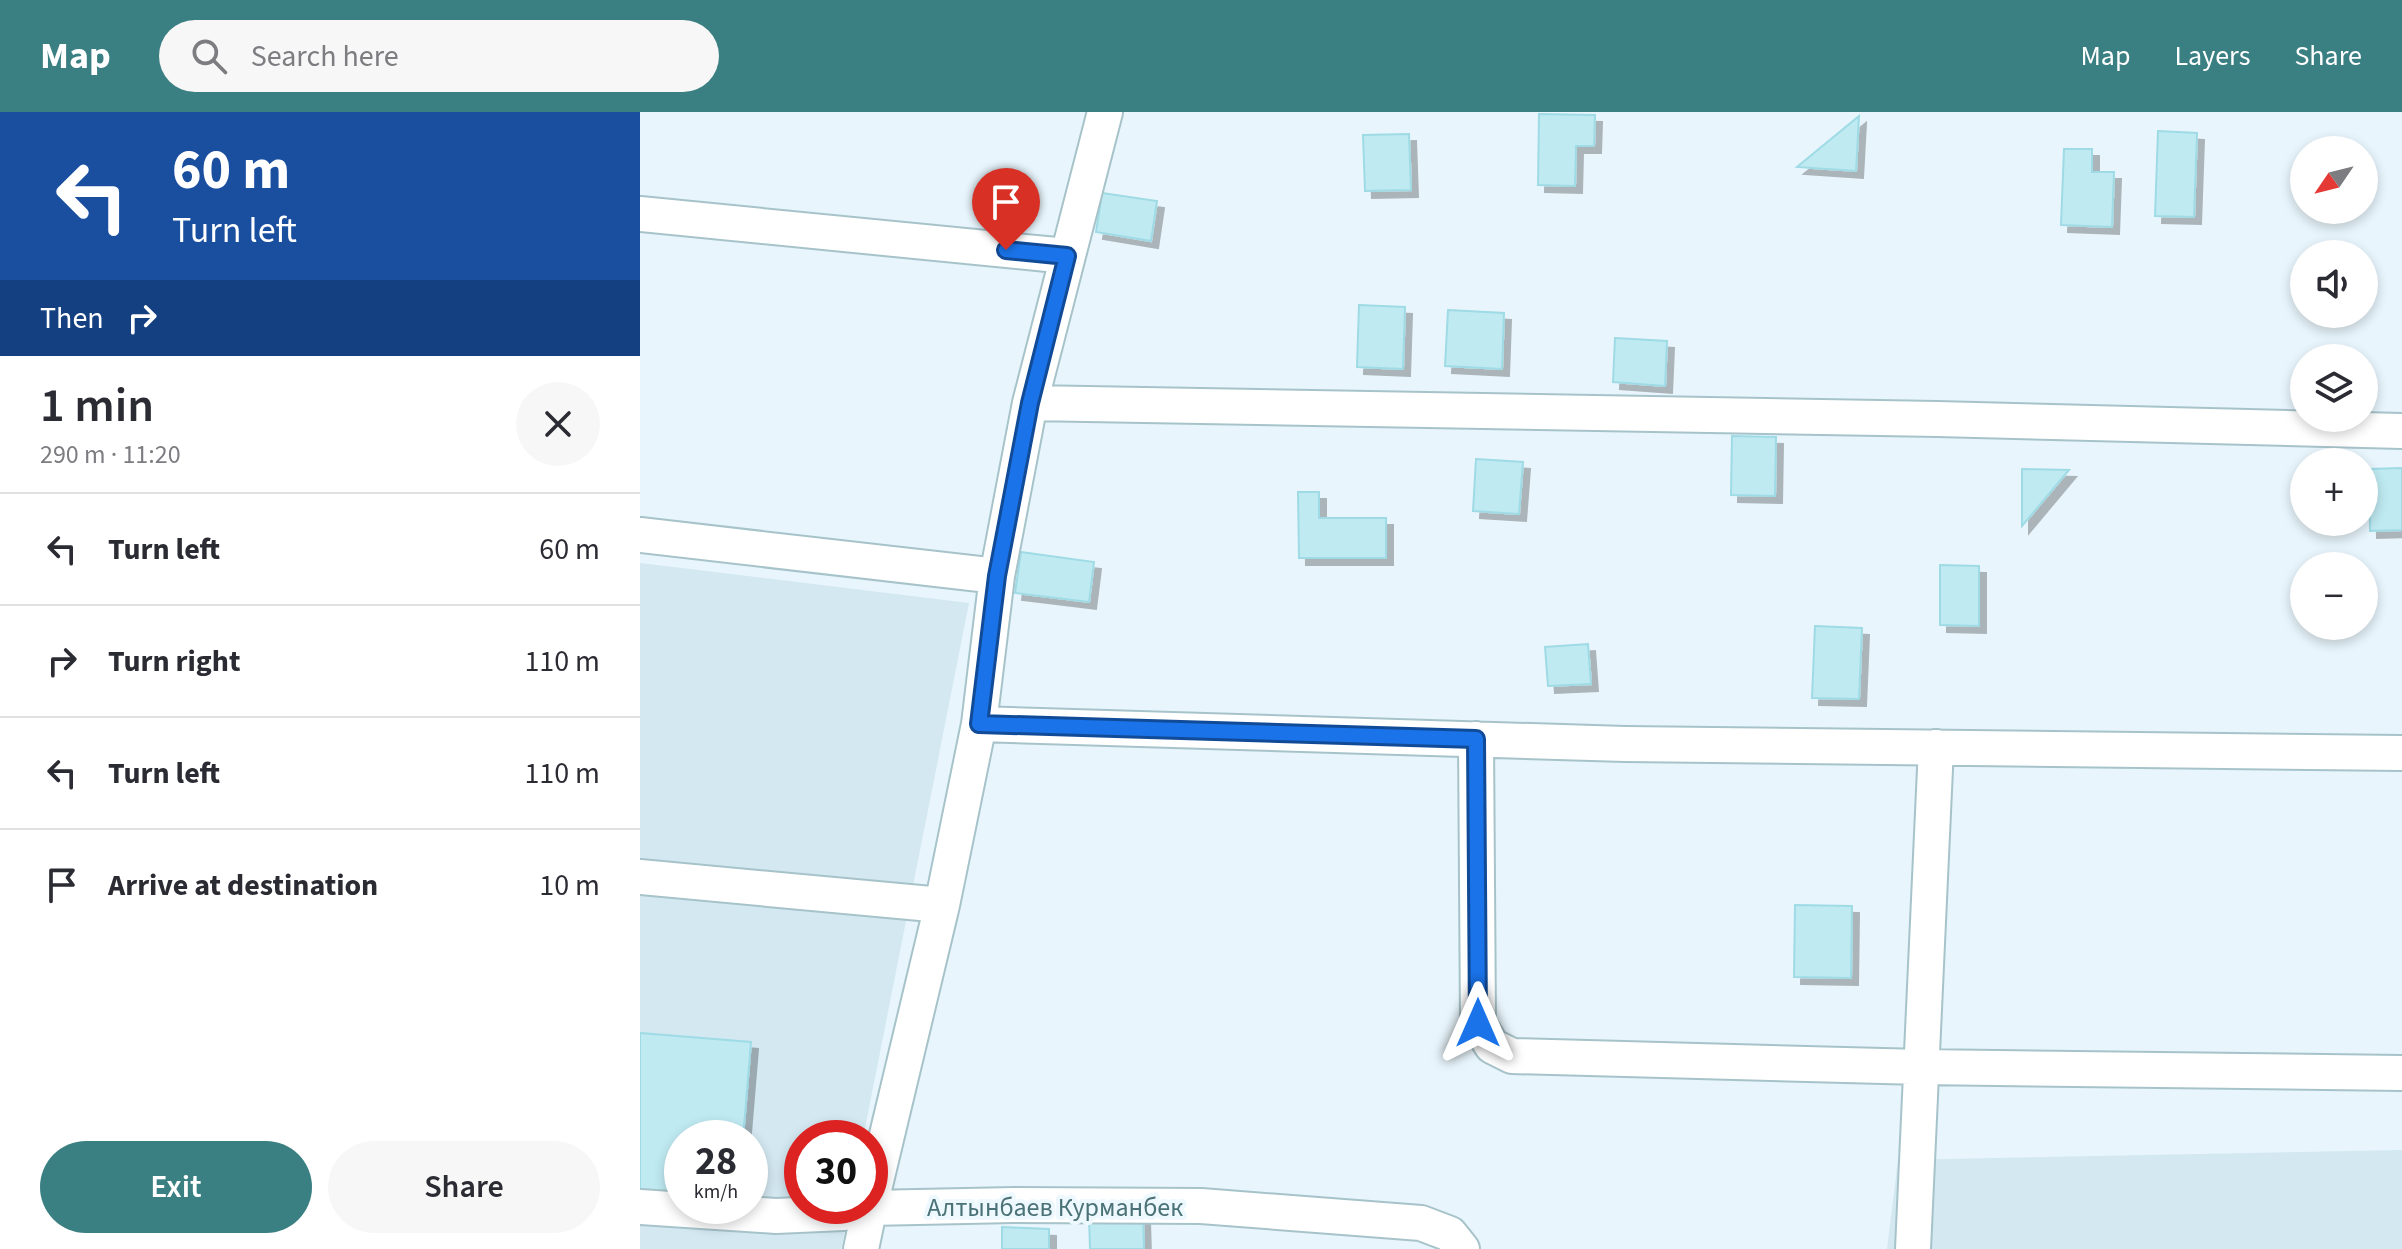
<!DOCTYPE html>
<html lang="en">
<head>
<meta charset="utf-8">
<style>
  :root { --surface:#fff; --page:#f7f7f7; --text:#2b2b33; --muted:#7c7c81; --line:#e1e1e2; --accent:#3a7f82 }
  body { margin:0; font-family:"Source Sans 3",sans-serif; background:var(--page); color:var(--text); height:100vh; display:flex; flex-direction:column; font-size:30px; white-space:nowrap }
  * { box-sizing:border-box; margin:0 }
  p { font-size:26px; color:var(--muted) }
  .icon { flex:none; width:44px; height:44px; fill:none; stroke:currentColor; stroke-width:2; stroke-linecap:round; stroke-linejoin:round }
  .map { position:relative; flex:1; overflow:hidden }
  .side { display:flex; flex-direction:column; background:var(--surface); width:640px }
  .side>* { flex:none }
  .hud { background:#1a4fa0; color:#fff; overflow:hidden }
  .needle { width:52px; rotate:235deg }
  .controls { position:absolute; left:1650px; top:24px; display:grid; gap:16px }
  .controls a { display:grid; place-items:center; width:88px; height:88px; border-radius:50%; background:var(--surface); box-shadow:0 4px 12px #0003; font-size:40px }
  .speed { position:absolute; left:24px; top:1008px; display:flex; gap:16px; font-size:40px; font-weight:700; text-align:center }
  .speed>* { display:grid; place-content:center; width:104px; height:104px; border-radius:50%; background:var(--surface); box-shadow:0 4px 12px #0003; line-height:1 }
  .speed small { font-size:20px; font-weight:400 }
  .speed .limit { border:12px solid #d22; background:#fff; color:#111 }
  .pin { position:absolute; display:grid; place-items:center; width:68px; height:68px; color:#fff; margin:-82px -34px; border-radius:50% 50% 50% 0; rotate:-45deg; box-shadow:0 0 8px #0007 }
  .pin .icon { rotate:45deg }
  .me { position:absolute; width:88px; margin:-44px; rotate:0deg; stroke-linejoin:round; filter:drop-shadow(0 0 6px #0008) }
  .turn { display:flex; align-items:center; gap:28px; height:168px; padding:0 40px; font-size:36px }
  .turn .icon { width:104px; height:104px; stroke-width:2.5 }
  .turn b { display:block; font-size:56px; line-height:68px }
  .then { display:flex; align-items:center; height:76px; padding:0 40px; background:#0003; gap:16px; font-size:30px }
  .round { display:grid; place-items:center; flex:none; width:84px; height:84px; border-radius:42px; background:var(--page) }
  .summary { display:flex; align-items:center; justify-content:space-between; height:136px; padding:0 40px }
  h1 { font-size:48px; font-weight:600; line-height:60px }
  .cta { display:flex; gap:16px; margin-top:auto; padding:16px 40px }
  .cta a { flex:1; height:92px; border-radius:48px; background:var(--accent); color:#fff; font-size:32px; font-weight:600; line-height:92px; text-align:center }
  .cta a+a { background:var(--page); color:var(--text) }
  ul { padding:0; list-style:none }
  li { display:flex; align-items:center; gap:24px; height:112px; padding:0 40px; border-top:2px solid var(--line) }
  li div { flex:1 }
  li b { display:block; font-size:30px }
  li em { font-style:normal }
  header { display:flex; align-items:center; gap:48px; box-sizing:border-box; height:112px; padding:0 40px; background:var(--accent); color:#fff }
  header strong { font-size:38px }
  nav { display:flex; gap:44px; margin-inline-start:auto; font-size:28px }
  .search { width:560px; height:72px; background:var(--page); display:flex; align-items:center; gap:20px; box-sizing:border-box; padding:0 28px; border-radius:44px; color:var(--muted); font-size:30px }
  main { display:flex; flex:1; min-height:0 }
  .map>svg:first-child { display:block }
</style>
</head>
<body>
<header>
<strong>Map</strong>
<div class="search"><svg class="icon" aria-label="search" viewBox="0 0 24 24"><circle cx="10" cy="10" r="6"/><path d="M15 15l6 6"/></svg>Search here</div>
<nav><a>Map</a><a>Layers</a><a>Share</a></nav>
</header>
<main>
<section class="side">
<div class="hud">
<div class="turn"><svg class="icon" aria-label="left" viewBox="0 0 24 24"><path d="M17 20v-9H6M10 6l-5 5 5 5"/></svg><div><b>60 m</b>Turn left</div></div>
<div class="then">Then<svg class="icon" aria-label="right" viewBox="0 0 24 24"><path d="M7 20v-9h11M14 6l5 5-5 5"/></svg></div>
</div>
<div class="summary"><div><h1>1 min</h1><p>290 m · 11:20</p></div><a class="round"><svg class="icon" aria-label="close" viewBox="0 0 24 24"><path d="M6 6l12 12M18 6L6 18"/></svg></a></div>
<ul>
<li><svg class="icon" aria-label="left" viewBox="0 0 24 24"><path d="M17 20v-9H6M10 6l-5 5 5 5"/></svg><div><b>Turn left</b></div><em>60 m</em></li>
<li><svg class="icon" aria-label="right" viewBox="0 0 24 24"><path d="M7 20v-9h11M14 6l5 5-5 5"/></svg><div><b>Turn right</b></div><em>110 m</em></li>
<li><svg class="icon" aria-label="left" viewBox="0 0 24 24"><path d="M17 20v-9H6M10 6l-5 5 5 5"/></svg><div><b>Turn left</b></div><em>110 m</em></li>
<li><svg class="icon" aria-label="arrive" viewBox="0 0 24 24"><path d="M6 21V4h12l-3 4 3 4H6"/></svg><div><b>Arrive at destination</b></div><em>10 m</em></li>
</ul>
<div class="cta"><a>Exit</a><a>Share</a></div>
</section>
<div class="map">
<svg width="1762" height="1137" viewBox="0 0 1762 1137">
  <defs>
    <filter id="shadow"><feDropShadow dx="7" dy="7" stdDeviation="0" flood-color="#0004"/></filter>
  </defs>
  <rect width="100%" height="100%" fill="#e8f5fc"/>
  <path fill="#d3e8f1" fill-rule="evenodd" d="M0,451L329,491L223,1026H162V1094H210L201,1137H0ZM42,1026H110V1094H42Z
    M1762,1038V1137H1247L1258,1048Z"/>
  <path fill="#bfeaf2" stroke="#9fdbe5" stroke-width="2" filter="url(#shadow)" d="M899,2L955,3L954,34H936L935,74L898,73Z
    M1219,4L1216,59L1157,55Z
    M1518,19L1557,21L1554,105L1515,104Z
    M769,22L771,78L725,79L723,23Z
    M1424,37H1452V60H1474L1472,115L1421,113Z
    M462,81L517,89L511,129L456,120Z
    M719,193L765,195L763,257L717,255Z
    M808,198L864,201L862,257L805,254Z
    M975,226L1027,229L1025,274L973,270Z
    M1092,324L1136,325L1135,384L1091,383Z
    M836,347L883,350L879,402L833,399Z
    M1762,356V418L1730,419L1729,357Z
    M1382,357L1429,358L1382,414Z
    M658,380H679V406H746V446H659Z
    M381,440L454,450L449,490L375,481Z
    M1300,453L1339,454V514L1300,513Z
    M1175,514L1222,516L1219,587L1172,586Z
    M948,532L951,572L908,574L905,535Z
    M1155,793L1212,794L1211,866L1154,865Z
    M0,921L111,930L103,1026H42V1082L0,1078Z
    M503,1102L504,1137H450L449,1104Z
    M362,1115L409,1117V1137H362Z"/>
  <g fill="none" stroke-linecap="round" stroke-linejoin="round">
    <defs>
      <path id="minor" d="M0,102L427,144
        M390,291L1297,307L1762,319
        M0,423L357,464
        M339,612L985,632L1762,641
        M836,627L838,911L852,934L872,944L1281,955L1762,961
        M0,765L302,793
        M230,1094L302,793L339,612L357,464L390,291L465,0
        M0,1095L136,1104L203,1101L229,1096L374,1093L561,1094L781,1111L810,1122L822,1137
        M221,1137L230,1094
        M1273,1137L1296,635"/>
    </defs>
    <use href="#minor" stroke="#a7c3ca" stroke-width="38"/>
    <use href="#minor" stroke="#fff" stroke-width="34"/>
  </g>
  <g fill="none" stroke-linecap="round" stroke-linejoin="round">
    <defs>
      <path id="route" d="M366,138L427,144L390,291L357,464L339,612L836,627L838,911"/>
    </defs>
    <use href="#route" stroke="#114b97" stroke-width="20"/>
    <use href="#route" stroke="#1a73e8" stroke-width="14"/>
  </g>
  <g text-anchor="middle" stroke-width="8" stroke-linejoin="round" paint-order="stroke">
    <g font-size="26" fill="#4b7277" stroke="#eef9ff">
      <text x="415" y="1104">Алтынбаев Курманбек</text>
    </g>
  </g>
</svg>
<div class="controls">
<a><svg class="needle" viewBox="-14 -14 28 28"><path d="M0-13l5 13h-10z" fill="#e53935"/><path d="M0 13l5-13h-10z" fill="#7c7c81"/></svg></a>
<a><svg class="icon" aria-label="sound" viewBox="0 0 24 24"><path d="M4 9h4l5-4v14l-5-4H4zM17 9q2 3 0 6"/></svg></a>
<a><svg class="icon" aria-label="layers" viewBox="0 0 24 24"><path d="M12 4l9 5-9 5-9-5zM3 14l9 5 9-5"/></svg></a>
<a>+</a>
<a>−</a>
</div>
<div class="speed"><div>28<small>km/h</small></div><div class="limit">30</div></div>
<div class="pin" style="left:366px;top:138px;background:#d93025"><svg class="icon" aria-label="arrive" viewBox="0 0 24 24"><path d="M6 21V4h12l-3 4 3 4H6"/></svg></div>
<svg class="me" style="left:838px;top:911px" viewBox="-20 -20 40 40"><path d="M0-17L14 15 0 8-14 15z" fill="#1a73e8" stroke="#fff" stroke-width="4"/></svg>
</div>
</main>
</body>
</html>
